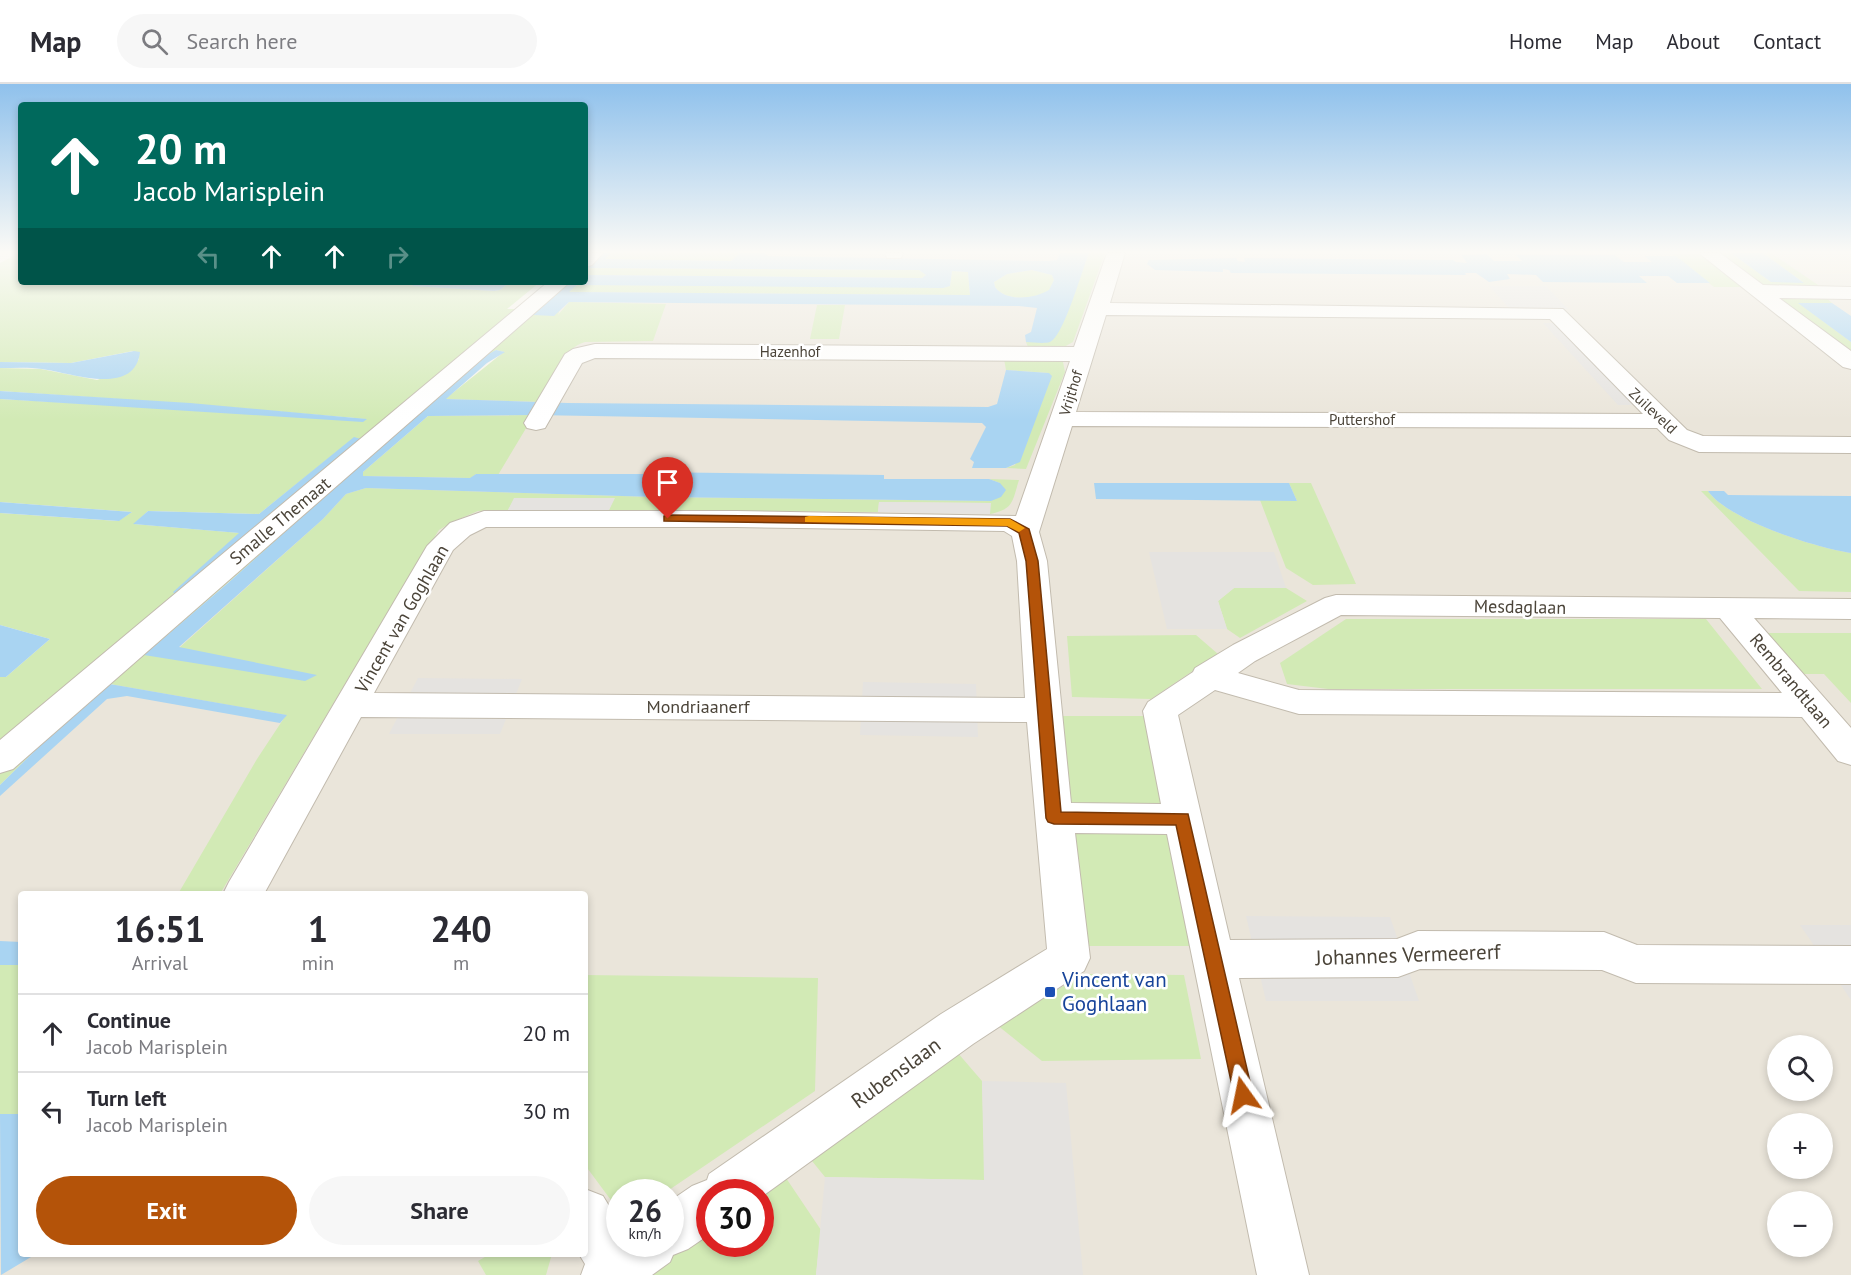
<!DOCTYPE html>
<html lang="en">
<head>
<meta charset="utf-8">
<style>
  :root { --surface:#fff; --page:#f7f7f7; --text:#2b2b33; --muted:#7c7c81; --line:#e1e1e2; --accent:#b45309 }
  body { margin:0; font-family:"PT Sans",sans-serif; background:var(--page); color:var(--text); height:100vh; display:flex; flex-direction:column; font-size:22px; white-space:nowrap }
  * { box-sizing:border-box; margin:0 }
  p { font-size:20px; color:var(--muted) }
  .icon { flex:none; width:33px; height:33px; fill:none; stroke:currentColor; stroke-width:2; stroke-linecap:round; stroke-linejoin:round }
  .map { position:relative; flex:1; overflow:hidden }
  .drawer { position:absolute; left:18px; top:807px; width:570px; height:366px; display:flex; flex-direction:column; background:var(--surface); border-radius:6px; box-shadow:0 3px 9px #0003 }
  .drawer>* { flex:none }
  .top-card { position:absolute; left:18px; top:18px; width:570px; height:183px; border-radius:6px; box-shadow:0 3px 9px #0003; background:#00695c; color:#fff; overflow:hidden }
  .buttons { position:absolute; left:1767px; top:951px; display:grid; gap:12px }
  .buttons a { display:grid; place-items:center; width:66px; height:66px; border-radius:50%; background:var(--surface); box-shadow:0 3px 9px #0003; font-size:30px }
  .speed { position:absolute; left:606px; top:1095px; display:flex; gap:12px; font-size:30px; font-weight:700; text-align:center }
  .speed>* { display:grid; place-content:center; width:78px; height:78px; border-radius:50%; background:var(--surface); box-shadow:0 3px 9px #0003; line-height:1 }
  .speed small { font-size:15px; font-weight:400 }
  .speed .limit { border:9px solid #d22; background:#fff; color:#111 }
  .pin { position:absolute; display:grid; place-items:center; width:51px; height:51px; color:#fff; margin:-62px -26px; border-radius:50% 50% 50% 0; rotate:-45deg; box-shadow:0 0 6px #0007 }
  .pin .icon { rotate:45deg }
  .me { position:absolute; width:66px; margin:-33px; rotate:348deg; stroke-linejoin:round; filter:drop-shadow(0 0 4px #0008) }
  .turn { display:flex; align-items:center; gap:21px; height:126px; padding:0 18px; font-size:27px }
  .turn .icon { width:78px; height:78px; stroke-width:2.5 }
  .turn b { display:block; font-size:42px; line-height:51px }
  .lanes { display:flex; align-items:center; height:57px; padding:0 18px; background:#0003; justify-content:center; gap:30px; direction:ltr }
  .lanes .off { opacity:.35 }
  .eta { display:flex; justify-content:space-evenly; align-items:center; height:102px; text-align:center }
  .eta b { font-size:36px; font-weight:700; line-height:42px }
  .button { display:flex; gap:12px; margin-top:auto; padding:12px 18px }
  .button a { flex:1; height:69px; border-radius:36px; background:var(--accent); color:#fff; font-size:24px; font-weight:700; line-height:69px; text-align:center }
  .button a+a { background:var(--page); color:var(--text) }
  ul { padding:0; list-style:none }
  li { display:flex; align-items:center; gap:18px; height:78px; padding:0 18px; border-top:2px solid var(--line) }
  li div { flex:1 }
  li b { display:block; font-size:22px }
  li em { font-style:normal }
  header { display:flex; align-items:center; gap:36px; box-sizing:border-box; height:84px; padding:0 30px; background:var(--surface); border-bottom:2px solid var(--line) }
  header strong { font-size:28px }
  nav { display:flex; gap:33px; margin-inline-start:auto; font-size:21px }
  .search { width:420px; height:54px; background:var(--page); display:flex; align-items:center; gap:15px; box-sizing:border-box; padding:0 21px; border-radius:33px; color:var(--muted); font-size:22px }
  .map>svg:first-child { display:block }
</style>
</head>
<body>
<header>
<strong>Map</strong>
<div class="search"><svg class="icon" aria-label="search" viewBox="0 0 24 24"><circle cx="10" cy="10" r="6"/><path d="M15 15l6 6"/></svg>Search here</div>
<nav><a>Home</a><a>Map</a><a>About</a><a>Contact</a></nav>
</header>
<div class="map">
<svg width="1851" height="1191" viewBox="0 0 1851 1191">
  <rect width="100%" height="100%" fill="#f6f3ec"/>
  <path fill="#eae5da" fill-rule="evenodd" d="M600,169H1851V1191H0V701L18,683L585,198V182ZM21,810H585V1170H21ZM1778,962H1822V1006H1778ZM1778,1040H1822V1084H1778ZM620,1108H670V1160H620ZM710,1108H760V1160H710ZM1778,1118H1822V1162H1778Z"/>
  <path fill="#efe8d6" d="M1776,169H1851V190H1806Z"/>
  <path fill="#d2eab5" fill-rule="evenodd" d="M19,169H21V198H417L413,202L494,207L500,206L510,198H540L507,225H521L569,198L558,231L569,218L666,220L653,257L585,258C562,264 552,297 542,318L445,315L504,268L496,266L145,571L179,564L323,435L346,410L366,404L654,413L991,417L1000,399L989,395L1019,396C1012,418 1014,425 990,430V419L879,418L878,428L609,426L614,414H515L508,426L478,427L452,438L439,446L402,504L220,810H178L257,675L286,631L104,599L0,701V593H6L50,555L0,541V429L118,437L132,428L0,418V315L367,335L190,320L0,307V284L41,285L97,296L133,283L139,275L133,267L71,279L0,278V179ZM354,354L235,454L240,449L134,440L148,427L259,430Z
    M611,169H740L731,177L604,175Z
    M1089,169H1105L1073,258L1062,264L1028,263L1026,258H1045Z
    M1715,169H1732L1771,198H1803L1762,169H1771L1821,203L1759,202Z
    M1672,170H1702L1744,203H1714Z
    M585,184L919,186L926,191L922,194L585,191Z
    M1032,186L1052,191L1054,196L1049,207C1034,215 1006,218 995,203L994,198L1007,190Z
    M952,187L968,188L970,211L568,208L577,201L950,202Z
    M1770,211H1823L1832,219H1799L1851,258V272Z
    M817,221H845L839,255H810Z
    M1004,275H1052L1063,278L1065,288L1026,385L1006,384L1015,381L1049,289L1006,286Z
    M534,331L498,391L476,390L471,394L363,392V388L428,332Z
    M1289,399H1311L1356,500L1313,501L1286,484L1260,416L1297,417Z
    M1701,407H1708C1728,436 1816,464 1851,469V508L1799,507Z
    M1234,504H1286L1307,517L1240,554L1227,545L1218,517Z
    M1346,535H1706L1762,605H1328L1287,600L1280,579Z
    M1767,549H1851V619L1824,590H1800Z
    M1196,551L1218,570L1151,615L1072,613L1067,552Z
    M1056,632H1150L1170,729L1065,728Z
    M1066,742L1170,743L1194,862H1078Z
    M0,881H21V1030H0Z
    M1084,890L1184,891L1201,975L1042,977L997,941Z
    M585,891L818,894L815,1007L666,1108H620L619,1127L585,1081Z
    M957,968L982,997L985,1096L825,1093L812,1077Z
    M784,1091L821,1146L816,1191H641L709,1143L710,1160H760L759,1108Z
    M490,1170H552L546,1191H486L478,1177Z"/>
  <path fill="#e5e3e0" d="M1489,202H1546L1568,225L1509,224Z
    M1543,239H1559L1636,321H1618Z
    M514,414H615L609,426H508Z
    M879,418L991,419L990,430L878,428Z
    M1149,468H1274L1286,504H1234L1218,517L1227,545H1167Z
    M418,594L522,595L500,650H389Z
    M863,598L976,600L978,653L860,651Z
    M1246,832L1390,833L1419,917H1266Z
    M1800,841H1851V916Z
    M982,997L1066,999L1083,1191H816L825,1093L984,1096Z"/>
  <path fill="#a9d4f2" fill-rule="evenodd" d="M600,169H611L605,175L731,177L740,169H765L768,172L1048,177L1057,176L1060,169H1089C1082,186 1064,252 1050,258C1043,260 1033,258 1026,258L1025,251L1031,248L1037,224L1019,222L569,218L554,232L533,231L569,198H585V191L922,194L926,191L919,186L585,184ZM1032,186L1052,191L1054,196L1049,206C1034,215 1006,218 995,203L994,198L1007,190ZM952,187L968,188L970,211L569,208L577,201L943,204L950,202Z
    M1731,169H1763L1804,199L1771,198Z
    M1487,170L1494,177H1522L1516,171H1615L1624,178H1652L1644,172H1676L1710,199H1677L1668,192H1639L1647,199L1543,198L1536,191L1507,190L1510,195L1489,198L1476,189H1465L1466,191L1231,189L1229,186L1223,185V188L1155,186L1147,180L1149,176L1236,174L1238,177L1245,178L1244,174L1453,176L1456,178L1467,179L1461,171Z
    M417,198H510L500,206L494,207L412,202Z
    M1798,219H1832L1851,232V258Z
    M496,266L505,268L487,279L446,315L568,319L988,323L997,320L1006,286L1049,289L1052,292L1020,378L1006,384H972L974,378L970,375L986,343L982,339L534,331L428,332L363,388V392L470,394L476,390H644L646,388L884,391V395H989L1000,399L1006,406L1001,413L991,417L654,413L366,404L346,410L323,435L179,563L317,591L305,597L144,571L228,499L476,277Z
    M134,267L140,268C135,314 68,288 42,285C29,283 14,284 0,284V278L71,279Z
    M0,307L190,319L367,335L363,338L0,315Z
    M354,353L361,355L177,513L173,508L239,449L133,440L148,427L259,430Z
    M1094,399H1289L1297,417L1096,415Z
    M1708,407H1724L1728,411L1851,412V469C1816,464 1728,436 1708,407Z
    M0,418L132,428L119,437L0,429Z
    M0,541L50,555L6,593H0Z
    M104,599L287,631L280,639L127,612L107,615L0,712V701Z
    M0,857L21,858V881H0Z
    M0,1030H21V1170H36L1,1191Z"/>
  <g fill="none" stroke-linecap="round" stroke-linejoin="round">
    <defs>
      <path id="minor" d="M585,169H603L592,181L585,183Z
        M885,169H903L901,174H887Z
        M1107,169H1125L1110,219L1563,225L1687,346L1703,352L1851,353V369L1699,368L1669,356L1657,344L1072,342L1039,448L1047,477L1071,719L1161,720L1143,627L1148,618L1193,588L1195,584L1233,561L1325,514L1336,511L1851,515V535L1754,534L1851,644V681L1838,677L1802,633L1299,630L1215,606L1178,631L1230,856L1397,855L1418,847L1604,848L1637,861L1851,862V900L1636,899L1602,886L1420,885L1398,893L1239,894L1309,1191H1257L1167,750L1075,749L1090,874L1084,887L973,960L760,1114V1108H710V1150L688,1165L673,1171L670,1178L652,1191H581L585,1180L579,1170H585V1105L603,1112L620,1140V1160H670V1117L692,1102L707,1096L709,1090L941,930L1047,865L1027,638L361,633L264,810H223L229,798L427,462L450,439L484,427H736L1016,432L1070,277L595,274L582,279L545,344L536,346L527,344L524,339L565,270L573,265L595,260L1074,263ZM1106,231L1550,235L1643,330L1076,328ZM486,443H736L1004,447L1012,452L1017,477L1025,614L374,609L453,466L470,451ZM1341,531L1720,534L1782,609L1299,606L1238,589L1255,577Z
        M1699,169H1720L1763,201L1851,203V215L1779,214L1851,267V285L1843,283Z
        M548,198H570L13,685L0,689V656Z"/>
    </defs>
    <use href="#minor" stroke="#c2bbae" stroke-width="2"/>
    <use href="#minor" fill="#fff" fill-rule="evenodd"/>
  </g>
  <linearGradient id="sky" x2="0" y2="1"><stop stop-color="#8fc1ec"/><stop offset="0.5" stop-color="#fbfaf6"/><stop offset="1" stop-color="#fbfaf6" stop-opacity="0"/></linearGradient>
  <rect width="1851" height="336" fill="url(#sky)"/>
  <path fill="#b45309" stroke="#753606" stroke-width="1.5" d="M668,431L1010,435L1029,445L1038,477L1061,728L1188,730L1253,1011L1250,1017L1243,1020L1237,1017L1234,1011L1176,741L1054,740L1048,738L1046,734L1026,477L1019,449L1007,442L664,437V432Z"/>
  <path fill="#f59e0b" d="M809,432L1010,435L1025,444L1019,448L1007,442L805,438V433Z"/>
  <rect fill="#1a4fb4" stroke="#fff" stroke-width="2" x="1044" y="902" width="12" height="12" rx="3"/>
  <g text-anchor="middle" stroke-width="5" stroke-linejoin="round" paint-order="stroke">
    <g font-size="15" fill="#4b4439" stroke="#fff">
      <text x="790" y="273">Hazenhof</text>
      <text transform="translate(1071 309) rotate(-73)" y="5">Vrijthof</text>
      <text transform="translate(1653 327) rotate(43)" y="5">Zuileveld</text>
      <text x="1362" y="341">Puttershof</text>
    </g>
    <g font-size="18" fill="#4b4439" stroke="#fff">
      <text transform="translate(280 437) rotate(-40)" y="6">Smalle Themaat</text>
      <text transform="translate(1520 523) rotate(1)" y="6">Mesdaglaan</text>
      <text transform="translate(402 535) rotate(-60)" y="6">Vincent van Goghlaan</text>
      <text transform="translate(1791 597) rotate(50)" y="6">Rembrandtlaan</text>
      <text x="698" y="629">Mondriaanerf</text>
    </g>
    <g font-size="21" fill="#4b4439" stroke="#fff">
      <text transform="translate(1408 871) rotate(-2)" y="7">Johannes Vermeererf</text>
      <text transform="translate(896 989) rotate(-36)" y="7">Rubenslaan</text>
    </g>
    <g font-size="21" fill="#164399" stroke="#fff" text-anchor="start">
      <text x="1062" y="903">Vincent van<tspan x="1062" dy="24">Goghlaan</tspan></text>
    </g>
  </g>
</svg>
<div class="buttons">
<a><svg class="icon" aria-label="search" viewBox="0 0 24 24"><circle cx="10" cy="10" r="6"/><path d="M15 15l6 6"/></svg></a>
<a>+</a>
<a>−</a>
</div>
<div class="speed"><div>26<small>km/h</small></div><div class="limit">30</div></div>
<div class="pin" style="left:668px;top:435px;background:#d93025"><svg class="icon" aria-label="arrive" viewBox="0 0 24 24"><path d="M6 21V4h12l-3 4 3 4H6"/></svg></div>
<svg class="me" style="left:1243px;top:1011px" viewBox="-20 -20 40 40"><path d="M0-17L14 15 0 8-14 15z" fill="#b45309" stroke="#fff" stroke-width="4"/></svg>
<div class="top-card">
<div class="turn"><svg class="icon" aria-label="ahead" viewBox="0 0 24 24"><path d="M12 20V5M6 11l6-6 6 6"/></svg><div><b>20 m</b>Jacob Marisplein</div></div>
<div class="lanes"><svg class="icon off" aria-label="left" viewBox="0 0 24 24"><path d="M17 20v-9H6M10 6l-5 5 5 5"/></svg><svg class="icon" aria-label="ahead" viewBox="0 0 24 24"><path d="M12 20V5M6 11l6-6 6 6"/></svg><svg class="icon" aria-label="ahead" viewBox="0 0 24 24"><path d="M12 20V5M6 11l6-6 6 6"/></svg><svg class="icon off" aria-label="right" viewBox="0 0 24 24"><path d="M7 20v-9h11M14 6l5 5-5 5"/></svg></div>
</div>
<section class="drawer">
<div class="eta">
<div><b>16:51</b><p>Arrival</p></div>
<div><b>1</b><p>min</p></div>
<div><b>240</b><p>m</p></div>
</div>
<ul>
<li><svg class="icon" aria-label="ahead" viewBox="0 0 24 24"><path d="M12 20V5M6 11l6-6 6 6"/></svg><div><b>Continue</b><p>Jacob Marisplein</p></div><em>20 m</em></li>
<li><svg class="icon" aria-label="left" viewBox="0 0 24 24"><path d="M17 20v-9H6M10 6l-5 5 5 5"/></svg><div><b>Turn left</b><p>Jacob Marisplein</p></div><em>30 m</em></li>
</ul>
<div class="button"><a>Exit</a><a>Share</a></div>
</section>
</div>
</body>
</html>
